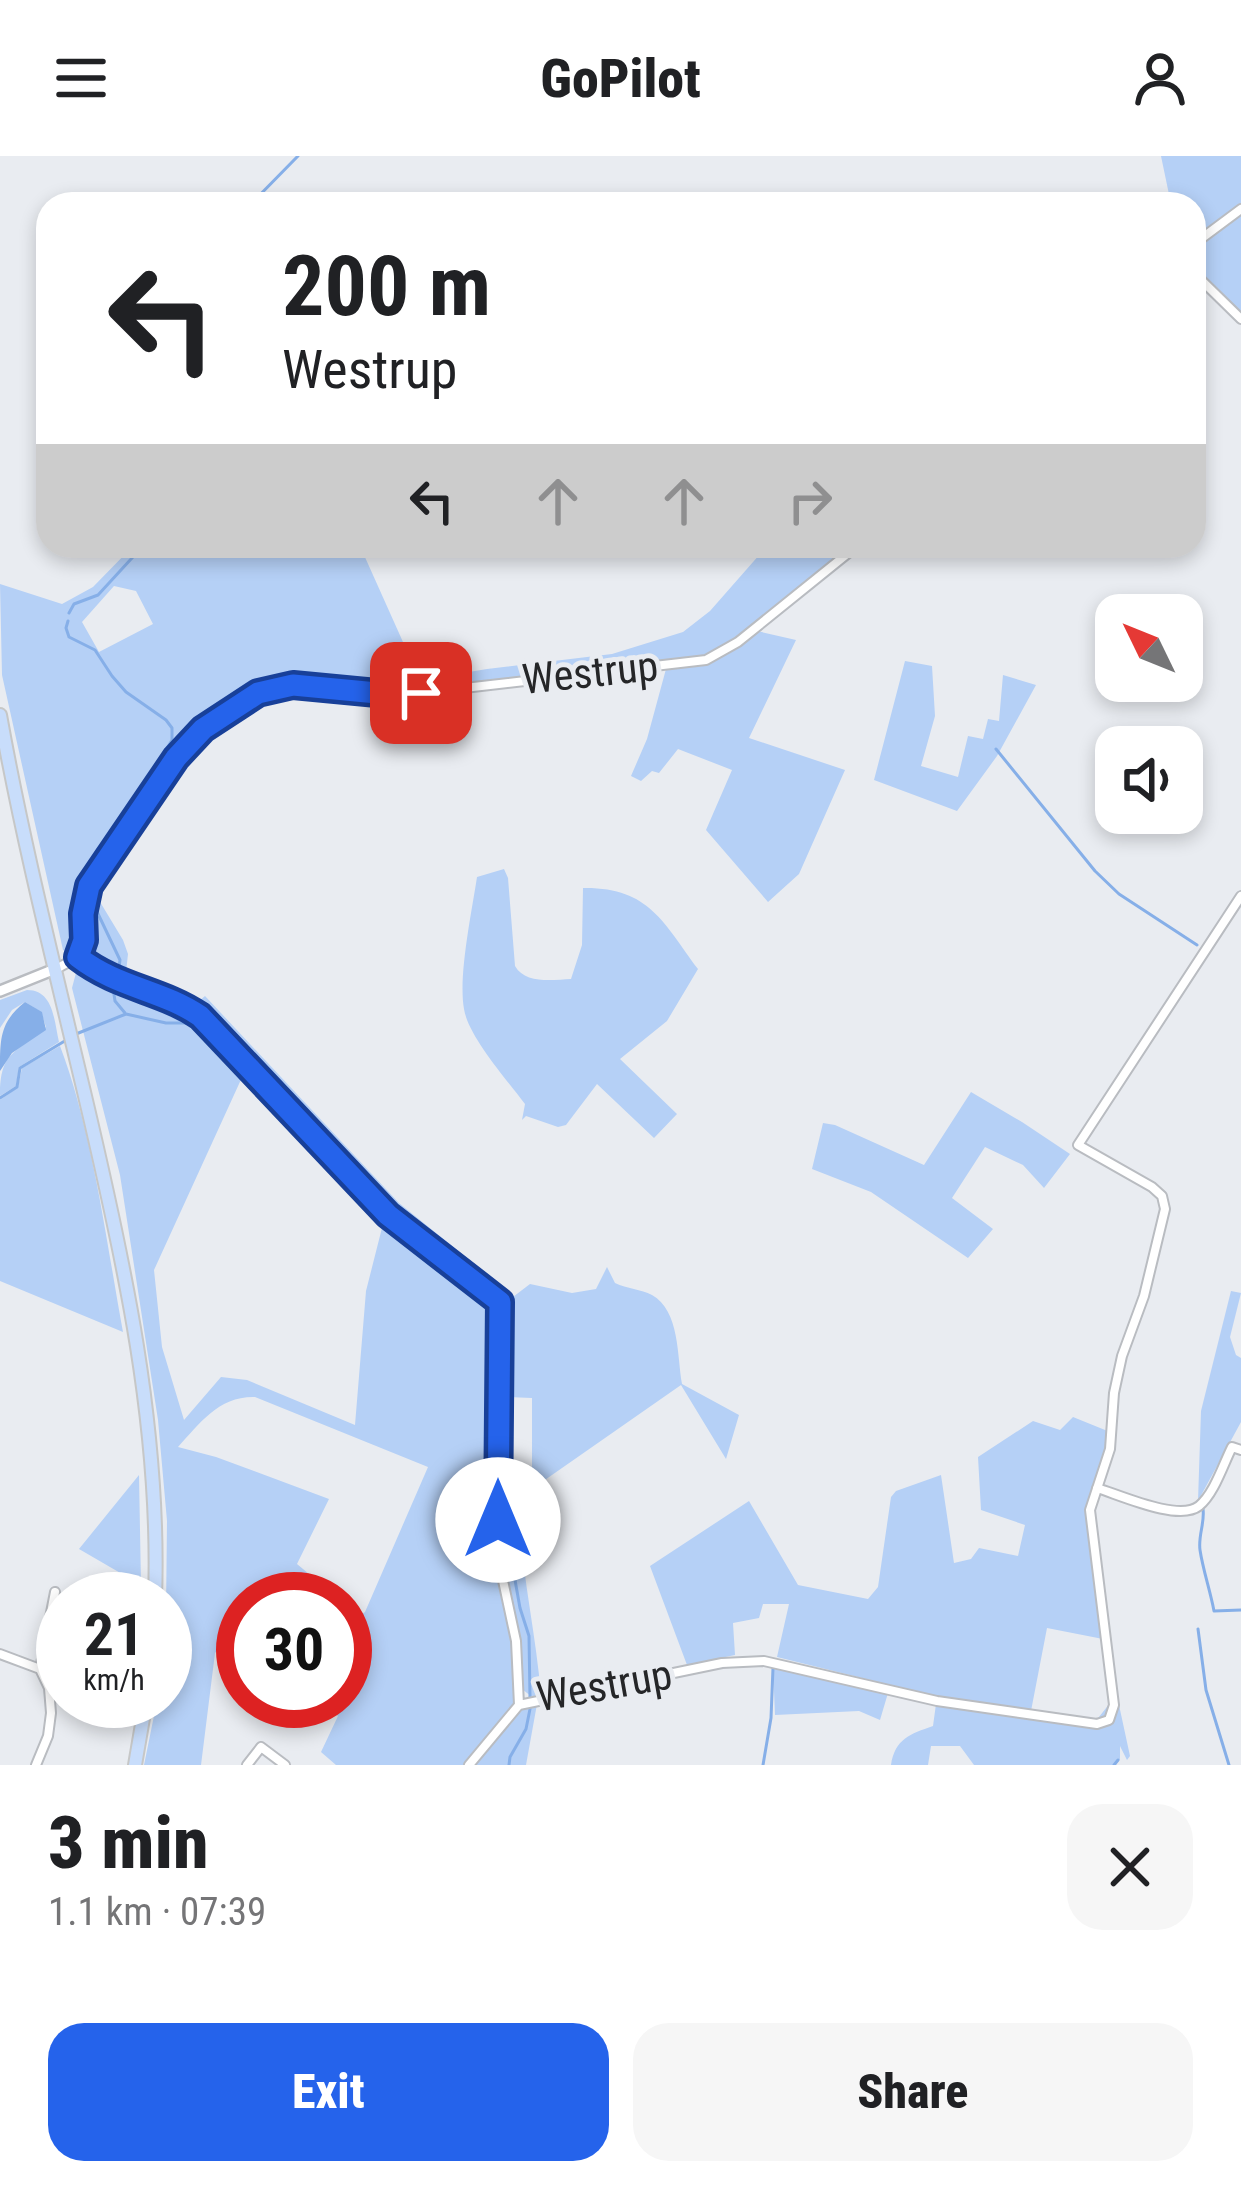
<!DOCTYPE html>
<html lang="en">
<head>
<meta charset="utf-8">
<style>
  :root { --surface:#fff; --page:#f6f6f6; --text:#202124; --muted:#757577; --accent:#2563eb }
  body { margin:0; font-family:"Roboto Condensed",sans-serif; background:var(--page); color:var(--text); height:100vh; display:flex; flex-direction:column; font-size:45px; white-space:nowrap }
  * { box-sizing:border-box; margin:0 }
  p { font-size:39px; color:var(--muted) }
  .icon { flex:none; width:66px; height:66px; fill:none; stroke:currentColor; stroke-width:2; stroke-linecap:round; stroke-linejoin:round }
  .map { position:relative; height:1609px; overflow:hidden }
  .panel { display:flex; flex-direction:column; background:var(--surface); flex:1 }
  .panel>* { flex:none }
  .top-card { position:absolute; left:36px; top:36px; width:1170px; height:366px; border-radius:36px; box-shadow:0 6px 18px #0003; background:#fff; color:var(--text); overflow:hidden }
  .needle { width:78px; rotate:313deg }
  .buttons { position:absolute; left:1095px; top:438px; display:grid; gap:24px }
  .buttons a { display:grid; place-items:center; width:108px; height:108px; border-radius:24px; background:var(--surface); box-shadow:0 6px 18px #0003; font-size:60px }
  .speed { position:absolute; left:36px; top:1416px; display:flex; gap:24px; font-size:60px; font-weight:700; text-align:center }
  .speed>* { display:grid; place-content:center; width:156px; height:156px; border-radius:50%; background:var(--surface); box-shadow:0 6px 18px #0003; line-height:1 }
  .speed small { font-size:30px; font-weight:400 }
  .speed .limit { border:18px solid #d22; background:#fff; color:#111 }
  .pin { position:absolute; display:grid; place-items:center; width:102px; height:102px; color:#fff; margin:-51px; border-radius:24px; box-shadow:0 6px 18px #0006 }
  .me { position:absolute; width:132px; margin:-66px; rotate:0deg; stroke-linejoin:round; filter:drop-shadow(0 0 9px #0008) }
  .turn { display:flex; align-items:center; gap:42px; height:252px; padding:0 48px; font-size:54px }
  .turn .icon { width:156px; height:156px; stroke-width:2.5 }
  .turn b { display:block; font-size:84px; line-height:102px }
  .lanes { display:flex; align-items:center; height:114px; padding:0 48px; background:#0003; justify-content:center; gap:60px; direction:ltr }
  .lanes .off { opacity:.35 }
  .round { display:grid; place-items:center; flex:none; width:126px; height:126px; border-radius:36px; background:var(--page) }
  .summary { display:flex; align-items:center; justify-content:space-between; height:204px; padding:0 48px }
  h1 { font-size:72px; font-weight:800; line-height:90px }
  .primary-button { display:flex; gap:24px; margin-top:auto; padding:24px 48px }
  .primary-button a { flex:1; height:138px; border-radius:36px; background:var(--accent); color:#fff; font-size:48px; font-weight:800; line-height:138px; text-align:center }
  .primary-button a+a { background:var(--page); color:var(--text) }
  header { display:flex; justify-content:space-between; align-items:center; height:156px; padding:0 48px; background:var(--surface); font-size:54px; font-weight:800 }
  .map>svg:first-child { display:block }
</style>
</head>
<body>
<header><svg class="icon" aria-label="menu" viewBox="0 0 24 24"><path d="M4 6h16M4 12h16M4 18h16"/></svg>GoPilot<svg class="icon" aria-label="person" viewBox="0 0 24 24"><circle cx="12" cy="8" r="4"/><path d="M4 21q1-7 8-7t8 7"/></svg></header>
<div class="map">
<svg width="1241" height="1609" viewBox="0 0 1241 1609">
  <rect width="100%" height="100%" fill="#e9ecf1"/>
  <path fill="#b5d0f6" fill-rule="evenodd" d="M1161,0H1241V50L1194,84V48H1171Z
    M1240,60H1241V160L1194,114V93Z
    M133,390H360L420,524L487,513L612,498L683,476L710,455L767,390H854L755,469L702,503L422,535H377L292,527L256,535L201,571L87,729L81,784L76,793L69,797L63,794L2,519L0,428L62,448L93,431ZM114,430L136,435L153,468L99,496L82,466Z
    M757,475L796,484L749,582L845,614L799,718L768,746L706,674L732,614L678,593L659,617L652,615L641,625L631,620L647,583L666,513L703,510Z
    M905,505L932,510L935,560L921,610L958,621L968,580L983,583L988,563L999,565L1003,519L1036,529L997,600L957,655L874,624Z
    M504,713L508,722L515,810C525,828 552,824 571,823L582,789L583,732C649,731 663,766 698,813L667,865L620,903L677,958L654,982L597,928L566,969L558,971L526,960L522,964L525,948C507,924 468,880 464,853C458,820 472,755 477,721Z
    M91,731L123,784L128,798L125,825L87,804L85,758Z
    M85,809L111,825L184,853L197,864L204,877L244,917L154,1114L162,1191L184,1264L221,1221L247,1224L355,1269L366,1135L384,1064L495,1150L496,1405L516,1504L515,1541L512,1551L466,1609H336L321,1596L338,1560L321,1545H345V1448L359,1460L365,1456L428,1311L255,1241C219,1240 200,1267 178,1291L216,1301L329,1343L297,1408L339,1443H243V1477L236,1472L215,1497L201,1609H144L157,1545H165L167,1365L158,1264L120,1019L72,832L77,813Z
    M27,834C54,834 54,865 59,886L19,911L16,930L0,940C0,894 16,898 46,871L41,856L25,846L12,854L0,872V844Z
    M205,840L399,1047L493,1123L503,1139L499,1144L388,1058L191,852Z
    M60,890C93,977 106,1084 123,1176L0,1125V944L18,931L22,912Z
    M971,936L1022,966L1070,998L1044,1032L1023,1009L985,991L952,1042L993,1073L968,1102L871,1036L812,1013L823,967L835,969L924,1009Z
    M607,1111L615,1127C627,1133 641,1133 652,1139C680,1155 677,1200 682,1228L739,1259L726,1303L681,1229L519,1342L516,1352L519,1358C522,1419 536,1478 541,1539L532,1541L522,1533C523,1491 510,1451 503,1408C499,1380 502,1350 504,1321L532,1314V1242L505,1241V1147L530,1128L572,1137L596,1133Z
    M1231,1135L1241,1137L1230,1181L1236,1199L1241,1202V1266L1198,1345L1201,1255Z
    M1073,1261L1110,1276L1089,1354L1103,1483L1047,1472L1031,1555L1095,1566L1110,1547L1115,1558L1116,1549H1119L1130,1600L1127,1604L1120,1590V1603L1116,1609H974L960,1590H931L928,1609H891C895,1583 910,1578 933,1570L936,1548L970,1554L974,1547L939,1541L777,1501L789,1448H763L759,1462L733,1467L735,1499L687,1509L650,1410L749,1345L798,1429L868,1443L878,1431L891,1341L896,1335L941,1319L954,1407L971,1403L979,1392L1018,1400L1025,1369L981,1354L978,1301L1033,1265L1060,1274Z
    M139,1319L141,1429L79,1393Z
    M773,1512L888,1537L880,1564L859,1555L775,1559Z
    M537,1548L526,1609H473L520,1553Z"/>
  <path fill="#86afe8" d="M25,846L42,856L46,874L12,897L0,915C0,882 0,866 25,846Z"/>
  <g fill="none" stroke-linecap="round" stroke-linejoin="round">
    <path stroke="#86afe8" stroke-width="3" d="M251,48L298,0
      M69,457L74,448L98,439L143,390
      M68,465L66,472L69,481L95,494L112,520L126,536L166,564L172,572V584L94,712L85,720L83,732
      M996,593L1095,715L1119,738L1197,789
      M91,743L120,804L118,818
      M113,832L115,845L125,857
      M211,864L228,872L393,1050L500,1136L496,1142
      M76,878L126,858L166,867H190
      M0,942L17,931L20,912L68,883
      M494,1146L489,1155L488,1349L497,1359
      M1203,1353C1205,1367 1198,1379 1200,1394C1203,1414 1210,1434 1214,1455L1241,1454
      M500,1362L505,1368L520,1452L529,1480L530,1541
      M1198,1473L1206,1534L1229,1609
      M509,1609L510,1601L526,1573L530,1553
      M763,1609L771,1562L773,1512
      M1114,1609L1118,1604"/>
    <defs>
      <path id="minor" d="M1194,88L1241,53
        M1194,117L1241,163
        M78,801C117,832 162,834 199,861L388,1059L500,1146L499,1406L516,1485L519,1549
        M56,813L78,801L84,784L83,758L89,730L176,601L203,573L258,537L293,529L377,537H421L706,504L738,486L857,390
        M1097,1332C1120,1339 1179,1366 1199,1350C1214,1338 1223,1309 1232,1291L1241,1294
        M0,1498L40,1513
        M519,1549L722,1507L764,1505L937,1545L1097,1568L1109,1564L1114,1549L1090,1354L1110,1293L1114,1237L1122,1200L1144,1140L1165,1053L1162,1040L1152,1031L1078,989L1241,740
        M36,1609L48,1580L51,1557L49,1532L40,1513L55,1436
        M247,1609L261,1591L285,1609
        M469,1609L519,1549"/>
      <path id="tertiary" d="M0,835L55,813"/>
      <path id="primary" d="M0,559C23,687 55,813 85,940C124,1105 161,1273 155,1443
        M135,1609L146,1545"/>
    </defs>
    <use href="#minor" stroke="#b9bcc1" stroke-width="12"/>
    <use href="#tertiary" stroke="#b9bcc1" stroke-width="14"/>
    <use href="#primary" stroke="#c6c7c7" stroke-width="16"/>
    <use href="#minor" stroke="#fff" stroke-width="8"/>
    <use href="#tertiary" stroke="#fff" stroke-width="9"/>
    <use href="#primary" stroke="#c8ddfb" stroke-width="12"/>
  </g>
  <g fill="none" stroke-linecap="round" stroke-linejoin="round">
    <defs>
      <path id="route" d="M421,537H377L293,529L258,537L203,573L176,602L89,730L83,758L84,784L78,801C118,832 162,834 200,860L388,1059L500,1146L498,1364"/>
    </defs>
    <use href="#route" stroke="#184099" stroke-width="30"/>
    <use href="#route" stroke="#2563eb" stroke-width="21"/>
  </g>
  <g text-anchor="middle" stroke-width="10" stroke-linejoin="round" paint-order="stroke">
    <g font-size="42" fill="#252628" stroke="#e9ecf1">
      <text transform="translate(590 516) rotate(-6)" y="15">Westrup</text>
      <text transform="translate(604 1529) rotate(-10)" y="15">Westrup</text>
    </g>
  </g>
</svg>
<div class="buttons">
<a><svg class="needle" viewBox="-14 -14 28 28"><path d="M0-13l5 13h-10z" fill="#e53935"/><path d="M0 13l5-13h-10z" fill="#757577"/></svg></a>
<a><svg class="icon" aria-label="sound" viewBox="0 0 24 24"><path d="M4 9h4l5-4v14l-5-4H4zM17 9q2 3 0 6"/></svg></a>
</div>
<div class="speed"><div>21<small>km/h</small></div><div class="limit">30</div></div>
<div class="pin" style="left:421px;top:537px;background:#d93025"><svg class="icon" aria-label="arrive" viewBox="0 0 24 24"><path d="M6 21V4h12l-3 4 3 4H6"/></svg></div>
<svg class="me" style="left:498px;top:1364px" viewBox="-20 -20 40 40"><circle r="19" fill="#fff"/><path d="M0-13L10 11 0 6-10 11z" fill="#2563eb"/></svg>
<div class="top-card">
<div class="turn"><svg class="icon" aria-label="left" viewBox="0 0 24 24"><path d="M17 20v-9H6M10 6l-5 5 5 5"/></svg><div><b>200 m</b>Westrup</div></div>
<div class="lanes"><svg class="icon" aria-label="left" viewBox="0 0 24 24"><path d="M17 20v-9H6M10 6l-5 5 5 5"/></svg><svg class="icon off" aria-label="ahead" viewBox="0 0 24 24"><path d="M12 20V5M6 11l6-6 6 6"/></svg><svg class="icon off" aria-label="ahead" viewBox="0 0 24 24"><path d="M12 20V5M6 11l6-6 6 6"/></svg><svg class="icon off" aria-label="right" viewBox="0 0 24 24"><path d="M7 20v-9h11M14 6l5 5-5 5"/></svg></div>
</div>
</div>
<section class="panel">
<div class="summary"><div><h1>3 min</h1><p>1.1 km · 07:39</p></div><a class="round"><svg class="icon" aria-label="close" viewBox="0 0 24 24"><path d="M6 6l12 12M18 6L6 18"/></svg></a></div>
<div class="primary-button"><a>Exit</a><a>Share</a></div>
</section>
</body>
</html>
